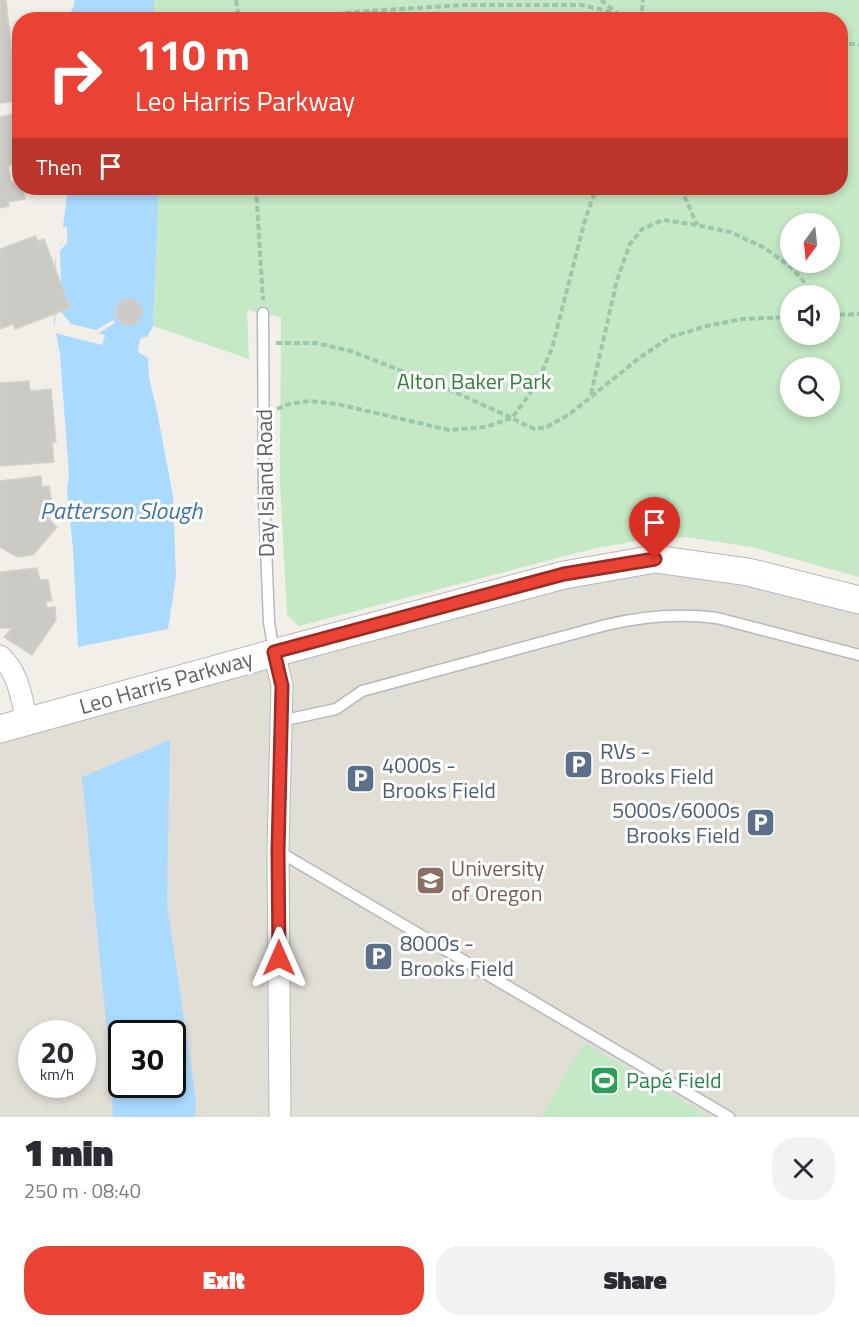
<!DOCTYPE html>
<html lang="en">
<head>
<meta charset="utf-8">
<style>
  :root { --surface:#fff; --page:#f2f2f3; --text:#2b2b33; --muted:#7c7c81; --accent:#ea4335 }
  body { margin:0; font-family:"Titillium Web",sans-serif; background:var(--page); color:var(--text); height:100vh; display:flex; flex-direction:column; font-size:22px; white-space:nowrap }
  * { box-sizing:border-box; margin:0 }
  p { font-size:20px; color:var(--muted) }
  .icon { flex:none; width:33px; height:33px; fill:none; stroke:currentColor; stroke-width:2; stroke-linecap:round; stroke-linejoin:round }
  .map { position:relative; height:1117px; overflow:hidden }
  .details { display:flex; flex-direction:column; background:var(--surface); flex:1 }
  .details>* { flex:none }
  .top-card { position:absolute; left:12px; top:12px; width:836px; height:183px; border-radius:24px; box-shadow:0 3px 9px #0003; background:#ea4335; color:#fff; overflow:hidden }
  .needle { width:39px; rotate:195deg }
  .controls { position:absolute; left:780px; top:213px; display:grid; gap:12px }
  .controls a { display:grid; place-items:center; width:60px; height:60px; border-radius:50%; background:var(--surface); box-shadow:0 3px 9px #0003; font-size:30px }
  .speed { position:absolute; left:18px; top:1020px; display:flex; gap:12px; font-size:30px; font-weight:700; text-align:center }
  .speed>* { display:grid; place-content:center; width:78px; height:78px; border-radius:50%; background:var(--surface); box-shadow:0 3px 9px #0003; line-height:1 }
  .speed small { font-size:15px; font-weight:400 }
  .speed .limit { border:3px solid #111; border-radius:9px; background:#fff; color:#111 }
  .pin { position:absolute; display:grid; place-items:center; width:51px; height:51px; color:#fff; margin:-62px -26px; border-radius:50% 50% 50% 0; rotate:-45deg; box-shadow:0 0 6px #0007 }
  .pin .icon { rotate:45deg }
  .me { position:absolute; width:66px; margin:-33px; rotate:0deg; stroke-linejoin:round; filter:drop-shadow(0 0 4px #0008) }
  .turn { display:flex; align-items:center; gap:21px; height:126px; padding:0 24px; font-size:27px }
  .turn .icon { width:78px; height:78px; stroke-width:2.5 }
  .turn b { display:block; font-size:42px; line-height:51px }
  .then { display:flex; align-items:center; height:57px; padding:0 24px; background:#0003; gap:12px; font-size:22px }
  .round { display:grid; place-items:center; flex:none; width:63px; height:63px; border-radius:24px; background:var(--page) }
  .head { display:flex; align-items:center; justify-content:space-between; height:102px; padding:0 24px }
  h1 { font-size:36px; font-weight:800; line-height:45px }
  .cta { display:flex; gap:12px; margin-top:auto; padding:12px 24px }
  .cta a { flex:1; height:69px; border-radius:24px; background:var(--accent); color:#fff; font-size:24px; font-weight:800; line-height:69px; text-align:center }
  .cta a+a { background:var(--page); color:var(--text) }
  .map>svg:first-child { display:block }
</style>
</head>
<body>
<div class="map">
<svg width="859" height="1117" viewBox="0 0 859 1117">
  <rect width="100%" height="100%" fill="#f1efe8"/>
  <path fill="#e1ded6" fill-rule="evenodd" d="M655,559L859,600V1117H0V729ZM32,1034H82V1084H32ZM122,1034H172V1084H122Z"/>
  <path fill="#c5e8c5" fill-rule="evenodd" d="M154,0H859V577L751,547L686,537L635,541L592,549L299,626L287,615L280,482L281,317L247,310L249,359L153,326L159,188H840V20H154ZM790,224H830V262H790ZM790,296H830V334H790ZM790,368H830V406H790Z
    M584,1043L710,1117H541Z"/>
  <path fill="#aadaff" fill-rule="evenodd" d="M75,0H154V19H66L73,8Z
    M68,188H159L153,326L148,336L140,339L138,352L148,358L149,378L157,411L173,496L176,577L168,629L78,647L73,549L67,490L69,475L60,354L54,323L55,262L57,249L63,240V226Z
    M170,740L167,904L196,1100L195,1117H113L111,1072L82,777ZM122,1034H172V1084H122Z"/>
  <path fill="#f1efe8" d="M63,227H67V243L60,251L62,313L71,324L96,330L113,320L115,323L99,333L105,335L102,345L55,333L56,249L63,241Z"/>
  <path fill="#cccac5" stroke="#d6d1c6" stroke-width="1.5" d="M0,0H6L17,101L0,103Z
    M14,114L20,138V164L8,166L11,182L20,180V188H23L25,199L8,202L9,206L0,208V117Z
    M35,236L38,241L44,239L70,308L15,329L13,324L0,329V249Z
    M116 312a13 13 0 1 1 26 0a13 13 0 1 1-26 0Z
    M29,381L30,391L51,389L56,442H52L54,462L0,466V383Z
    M41,476L42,487L49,486L53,510H48L49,519L57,527L33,555L17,557L0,547V481Z
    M37,568L40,580H48L52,601H46L47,608L55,607L56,620L32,655L4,637L12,628H0V572Z"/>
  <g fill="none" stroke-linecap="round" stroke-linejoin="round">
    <defs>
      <path id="service" d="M263,313L264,497L269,622L274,652
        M281,721L336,709L362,691L606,625C643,616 679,613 717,618L859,655
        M278,851L729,1117"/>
      <path id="minor" d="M274,653L282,685L278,851L280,1117
        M0,656C19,673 21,697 27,721"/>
      <path id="tertiary" d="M0,729L274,653L564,575L655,559L748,572L859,600"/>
    </defs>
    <use href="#service" stroke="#b5b8bc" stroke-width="13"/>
    <use href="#minor" stroke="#b5b8bc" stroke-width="23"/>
    <use href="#tertiary" stroke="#b5b8bc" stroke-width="29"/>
    <path stroke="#9cc7a9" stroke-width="4" stroke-dasharray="6 3" stroke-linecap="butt" d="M236,0L239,20
      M601,0L617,13
      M310,20L351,12L464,5H582L608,11L633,20
      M641,20L643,0
      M840,44H856L859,45
      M256,188L263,300
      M681,188L697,225
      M830,315L859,314
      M276,343H316L351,351L450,390L512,418L523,424L535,429L547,427L571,413L638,359L670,337L707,326L742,319L790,317
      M591,394L617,280L630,244L642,229L663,220L691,224L730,232L765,248L793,269L816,296
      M277,409L289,404L309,401L337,404L449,430L486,427L512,418L537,384L552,348L585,220L596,188"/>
    <use href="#service" stroke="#fff" stroke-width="10"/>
    <use href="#minor" stroke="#fff" stroke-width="21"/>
    <use href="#tertiary" stroke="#fff" stroke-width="27"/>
  </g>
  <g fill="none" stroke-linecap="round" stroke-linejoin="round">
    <defs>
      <path id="route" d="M279,958L278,851L282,686L274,652L564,574L655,559"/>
    </defs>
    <use href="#route" stroke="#982c22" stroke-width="15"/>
    <use href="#route" stroke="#ea4335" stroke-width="10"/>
  </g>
  <defs>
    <symbol id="parking-square" viewBox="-11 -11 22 22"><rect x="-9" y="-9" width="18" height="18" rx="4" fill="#5c6f8a" stroke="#fff"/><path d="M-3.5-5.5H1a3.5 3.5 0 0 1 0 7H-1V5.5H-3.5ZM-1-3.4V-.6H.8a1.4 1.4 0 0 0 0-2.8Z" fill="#fff"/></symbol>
    <symbol id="university-square" viewBox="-11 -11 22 22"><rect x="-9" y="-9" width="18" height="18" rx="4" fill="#8d6e63" stroke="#fff"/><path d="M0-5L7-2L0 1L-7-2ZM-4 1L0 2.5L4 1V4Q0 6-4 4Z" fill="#fff"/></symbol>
    <symbol id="stadium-square" viewBox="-11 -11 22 22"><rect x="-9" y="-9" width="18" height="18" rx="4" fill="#2e9e5b" stroke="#fff"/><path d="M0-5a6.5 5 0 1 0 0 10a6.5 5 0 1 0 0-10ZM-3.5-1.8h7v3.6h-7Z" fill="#fff"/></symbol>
  </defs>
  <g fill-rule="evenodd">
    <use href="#parking-square" x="562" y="748" width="33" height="33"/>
    <use href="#parking-square" x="344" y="762" width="33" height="33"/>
    <use href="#parking-square" x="744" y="806" width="33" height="33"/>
    <use href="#university-square" x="414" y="864" width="33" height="33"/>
    <use href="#parking-square" x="362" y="940" width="33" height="33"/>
    <use href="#stadium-square" x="588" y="1064" width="33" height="33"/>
  </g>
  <g text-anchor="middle" stroke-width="6" stroke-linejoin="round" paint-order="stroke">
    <g font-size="22" fill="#348238" stroke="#fff">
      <text x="474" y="389">Alton Baker Park</text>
    </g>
    <g font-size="22" fill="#5f6368" stroke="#fff">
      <text transform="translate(265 483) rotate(-91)" y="8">Day Island Road</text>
      <text transform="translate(166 682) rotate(-16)" y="8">Leo Harris Parkway</text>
    </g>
    <g font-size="22" fill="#4e5e75" stroke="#fff" text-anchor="start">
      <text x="600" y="759">RVs -<tspan x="600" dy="25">Brooks Field</tspan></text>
      <text x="382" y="773">4000s -<tspan x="382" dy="25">Brooks Field</tspan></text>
      <text x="740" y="818" text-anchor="end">5000s/6000s<tspan x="740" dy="25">Brooks Field</tspan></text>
      <text x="400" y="951">8000s -<tspan x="400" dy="25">Brooks Field</tspan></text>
    </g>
    <g font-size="22" fill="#785e54" stroke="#fff" text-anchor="start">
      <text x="451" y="876">University<tspan x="451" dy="25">of Oregon</tspan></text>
    </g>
    <g font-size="22" fill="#27864d" stroke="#fff" text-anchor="start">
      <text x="626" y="1088">Papé Field</text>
    </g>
    <g font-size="24" font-style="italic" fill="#4174aa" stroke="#fff">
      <text x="121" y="519">Patterson Slough</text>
    </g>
  </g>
</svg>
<div class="controls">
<a><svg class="needle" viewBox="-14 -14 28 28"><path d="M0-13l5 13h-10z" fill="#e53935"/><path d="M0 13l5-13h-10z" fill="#7c7c81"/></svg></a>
<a><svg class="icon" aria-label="sound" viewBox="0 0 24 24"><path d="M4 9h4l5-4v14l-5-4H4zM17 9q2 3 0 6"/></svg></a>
<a><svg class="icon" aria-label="search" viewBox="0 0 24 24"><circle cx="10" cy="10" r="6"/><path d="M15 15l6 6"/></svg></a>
</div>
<div class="speed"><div>20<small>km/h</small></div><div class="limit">30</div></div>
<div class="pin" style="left:655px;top:559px;background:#d93025"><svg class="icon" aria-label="arrive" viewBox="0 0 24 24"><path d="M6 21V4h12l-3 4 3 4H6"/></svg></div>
<svg class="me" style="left:279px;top:958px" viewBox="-20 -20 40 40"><path d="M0-17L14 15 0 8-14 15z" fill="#ea4335" stroke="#fff" stroke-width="4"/></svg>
<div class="top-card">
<div class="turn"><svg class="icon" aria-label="right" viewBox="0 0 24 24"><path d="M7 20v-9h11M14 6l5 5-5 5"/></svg><div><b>110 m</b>Leo Harris Parkway</div></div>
<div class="then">Then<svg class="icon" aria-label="arrive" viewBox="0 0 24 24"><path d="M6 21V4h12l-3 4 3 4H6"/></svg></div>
</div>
</div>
<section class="details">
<div class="head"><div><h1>1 min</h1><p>250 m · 08:40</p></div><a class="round"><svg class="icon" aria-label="close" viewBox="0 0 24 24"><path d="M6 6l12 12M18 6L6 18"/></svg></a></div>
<div class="cta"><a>Exit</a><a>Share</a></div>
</section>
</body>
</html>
